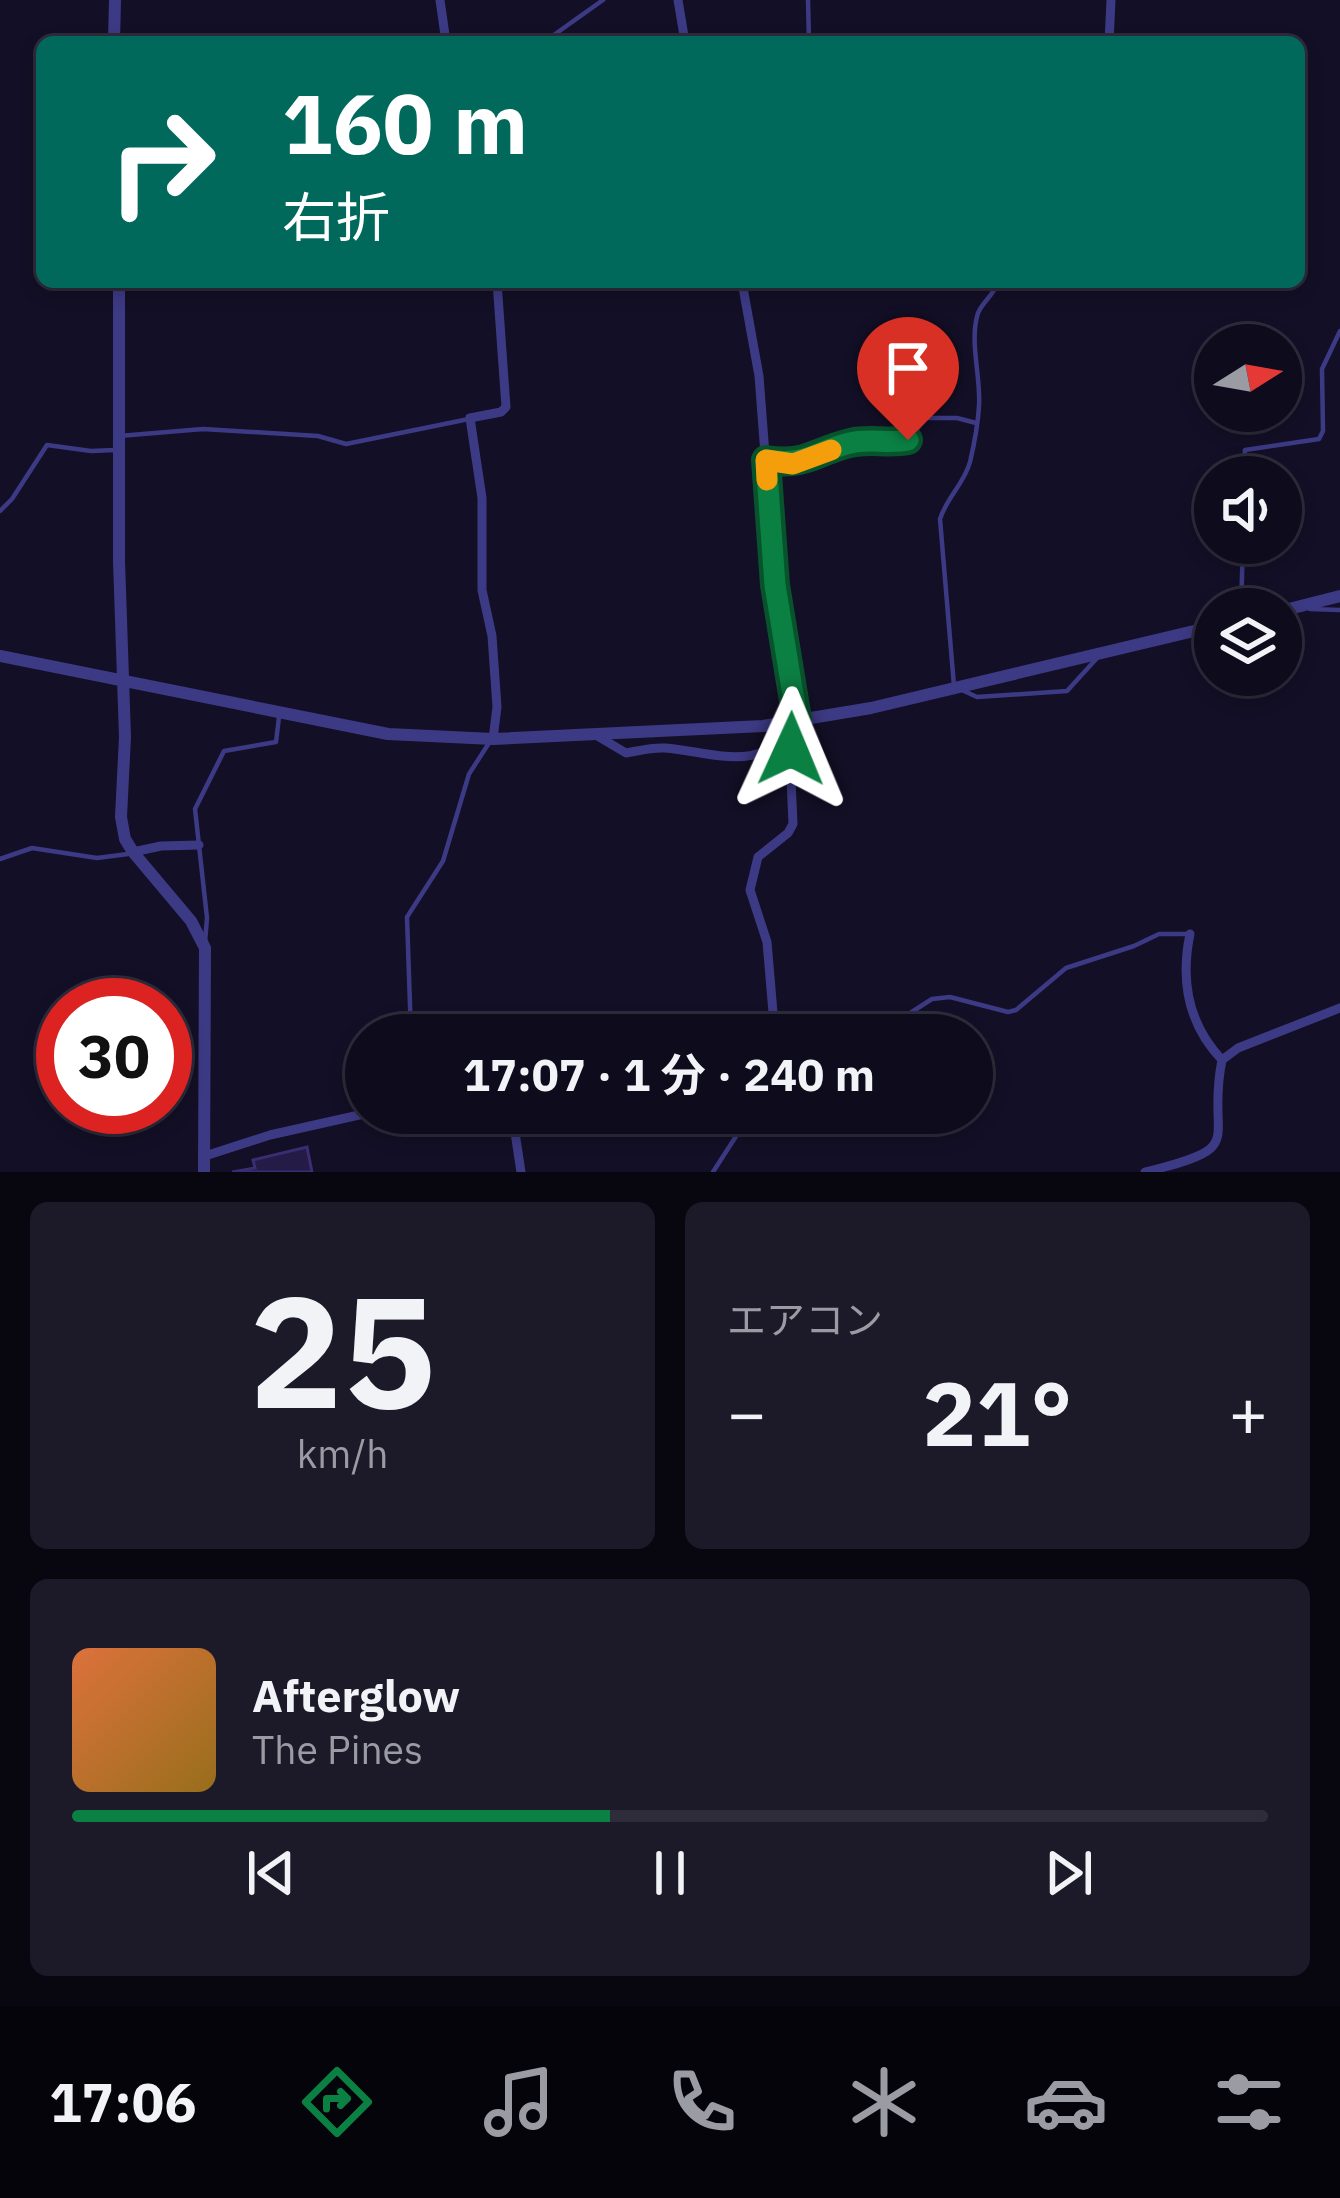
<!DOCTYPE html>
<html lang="ja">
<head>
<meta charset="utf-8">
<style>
	body { margin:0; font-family:"IBM Plex Sans","Noto Sans JP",sans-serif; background:#1c1929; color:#f1f3f6; height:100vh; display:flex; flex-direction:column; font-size:45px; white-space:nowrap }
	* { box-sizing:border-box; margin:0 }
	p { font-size:39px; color:#9b9ba3 }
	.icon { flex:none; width:66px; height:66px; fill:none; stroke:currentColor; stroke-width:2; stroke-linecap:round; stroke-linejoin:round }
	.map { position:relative; height:1172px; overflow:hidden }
	.drawer { display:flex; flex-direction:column; gap:30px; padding:30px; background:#08060f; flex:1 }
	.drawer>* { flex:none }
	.guide { position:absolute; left:36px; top:36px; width:1269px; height:252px; border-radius:18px; box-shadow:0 6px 18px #0003,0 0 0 3px #2e2b3b; background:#00695c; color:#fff; overflow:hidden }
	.needle { width:78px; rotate:79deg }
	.controls { position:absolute; left:1194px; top:324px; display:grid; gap:24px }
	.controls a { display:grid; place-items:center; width:108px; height:108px; border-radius:50%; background:#0e0b1c; box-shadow:0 6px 18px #0003,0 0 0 3px #2e2b3b; font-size:60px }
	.speed { position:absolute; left:36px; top:978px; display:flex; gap:24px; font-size:60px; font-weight:700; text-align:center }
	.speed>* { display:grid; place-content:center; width:156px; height:156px; border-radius:50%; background:#0e0b1c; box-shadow:0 6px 18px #0003,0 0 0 3px #2e2b3b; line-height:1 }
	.speed .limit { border:18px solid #d22; background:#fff; color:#111 }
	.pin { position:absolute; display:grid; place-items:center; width:102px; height:102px; color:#fff; margin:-123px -51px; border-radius:50% 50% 50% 0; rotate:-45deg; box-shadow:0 0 12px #0007 }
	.pin .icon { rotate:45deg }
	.me { position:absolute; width:132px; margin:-66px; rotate:1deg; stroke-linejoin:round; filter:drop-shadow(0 0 9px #0008) }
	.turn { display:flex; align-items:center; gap:42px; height:252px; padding:0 48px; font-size:54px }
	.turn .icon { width:156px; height:156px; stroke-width:2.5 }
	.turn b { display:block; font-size:84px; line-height:102px }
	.big { font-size:90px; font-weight:700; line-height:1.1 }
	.drawer .tile { flex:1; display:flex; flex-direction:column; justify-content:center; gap:18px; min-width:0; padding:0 42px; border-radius:18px; background:#1c1929 }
	.drawer .dial { align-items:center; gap:0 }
	.dial b { font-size:156px; line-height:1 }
	.song { display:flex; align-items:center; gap:36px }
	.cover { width:144px; height:144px; border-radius:18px; background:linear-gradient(135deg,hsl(20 70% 55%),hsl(40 70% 35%)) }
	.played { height:12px; border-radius:6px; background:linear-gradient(90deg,#0b8043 45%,#2e2b3b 45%) }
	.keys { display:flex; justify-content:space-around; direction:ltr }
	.heat { display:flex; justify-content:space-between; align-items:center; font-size:66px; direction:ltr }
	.drawer .tiles { flex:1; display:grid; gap:30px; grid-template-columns:1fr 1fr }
	.tile:last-child { grid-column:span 2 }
	.trip { position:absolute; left:345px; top:1014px; width:648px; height:120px; border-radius:60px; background:#0e0b1c; box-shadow:0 6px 18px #0003,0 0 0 3px #2e2b3b; font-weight:700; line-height:120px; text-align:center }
	.tab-bar { display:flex; height:192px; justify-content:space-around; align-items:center; background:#06040b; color:#9b9ba3 }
	.tab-bar .icon { width:84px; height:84px }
	.tab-bar .current { color:#0b8043 }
	.tab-bar b { font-size:54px; color:#f1f3f6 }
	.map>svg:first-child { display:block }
	.building { fill:#241b47; stroke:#3b2d73; stroke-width:3 }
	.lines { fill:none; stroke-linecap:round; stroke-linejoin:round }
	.service { stroke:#3d3a85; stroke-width:4.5 }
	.minor { stroke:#3d3a85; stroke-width:9 }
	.tertiary { stroke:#3d3a85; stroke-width:12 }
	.route-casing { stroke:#07532c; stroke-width:30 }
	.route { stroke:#0b8043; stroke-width:21 }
	.slow { stroke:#f59e0b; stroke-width:21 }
</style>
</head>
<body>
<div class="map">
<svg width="1340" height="1172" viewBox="0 0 1340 1172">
	<rect width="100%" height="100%" fill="#130f26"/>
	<path class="building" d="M307 1147 312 1172H232L255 1168 253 1160Z"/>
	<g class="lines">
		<path class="service" d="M808 0 809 42
			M544 42 603 0
			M119 436 203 429 318 436 346 444 469 419
			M765 460 793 464 852 442 885 445 908 440 926 418H957L976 423
			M1243 477 1245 450 1319 439 1323 431 1322 369 1340 331
			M0 511 12 499 47 445 91 451 115 450
			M1241 609 1243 543
			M1310 609 1340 610
			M954 686 940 519C947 497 964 484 970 462 974 445 978 423 979 406 981 377 969 341 978 313 983 301 994 295 998 282
			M964 691 977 697 1067 691 1098 657
			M0 859 32 848 97 858 128 854
			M205 942 207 918 195 809 224 751 276 742 279 717
			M776 1033 904 1017 932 999 950 997 1008 1012 1016 1010 1066 968 1134 946 1159 934H1189
			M411 1035 407 917 443 861 469 774 489 743
			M620 1035 682 1027 770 1024
			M713 1172 751 1113"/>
		<path class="minor" d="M440 0 446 42
			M678 0 685 42
			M1109 42 1111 0
			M594 734 626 753C638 751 652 747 665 748 715 752 765 777 797 719L775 585 759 376 742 282
			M493 739 497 707 492 636 482 590V498L470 418 501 412 506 407 497 282
			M133 852 161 846 199 845
			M1190 934C1180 982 1188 1024 1222 1060
			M774 1024 767 942 750 890 758 857 788 833 793 824 789 733
			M512 1113 521 1172
			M205 1156 270 1135 368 1113
			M1145 1172C1252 1146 1205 1143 1222 1060L1238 1048 1340 1008"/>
		<path class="tertiary" d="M114 42 115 0
			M119 282V561L125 737 121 817 125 839 133 852 191 921 205 948 204 1172
			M1281 611 1340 596
			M0 656 388 734 493 739 763 726 871 708 1215 626"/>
	</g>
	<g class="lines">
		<defs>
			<path id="route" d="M791 749 789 733 797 719 775 585 766 460C808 466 813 452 850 443 869 438 888 444 908 440"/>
		</defs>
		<use href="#route" class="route-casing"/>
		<use href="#route" class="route"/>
		<path class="slow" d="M767 480 766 460 793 464 831 450"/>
	</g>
</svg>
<div class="controls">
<a><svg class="needle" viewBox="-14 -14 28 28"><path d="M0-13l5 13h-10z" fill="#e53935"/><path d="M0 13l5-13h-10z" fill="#9b9ba3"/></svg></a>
<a><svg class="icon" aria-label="sound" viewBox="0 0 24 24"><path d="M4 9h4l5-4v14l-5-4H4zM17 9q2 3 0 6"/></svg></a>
<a><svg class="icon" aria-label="layers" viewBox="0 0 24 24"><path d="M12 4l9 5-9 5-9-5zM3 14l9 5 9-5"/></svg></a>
</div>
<div class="speed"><div class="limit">30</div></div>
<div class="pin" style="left:908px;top:440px;background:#d93025"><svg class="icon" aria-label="arrive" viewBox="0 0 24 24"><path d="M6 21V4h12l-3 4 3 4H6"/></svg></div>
<svg class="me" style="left:791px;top:749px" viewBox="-20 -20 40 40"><path d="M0-17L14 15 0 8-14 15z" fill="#0b8043" stroke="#fff" stroke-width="4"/></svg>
<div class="trip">17:07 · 1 分 · 240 m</div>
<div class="guide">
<div class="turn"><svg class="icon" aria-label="right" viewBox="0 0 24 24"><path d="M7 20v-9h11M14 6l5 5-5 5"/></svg><div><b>160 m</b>右折</div></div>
</div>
</div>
<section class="drawer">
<div class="tiles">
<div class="tile dial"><b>25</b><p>km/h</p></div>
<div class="tile"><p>エアコン</p>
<div class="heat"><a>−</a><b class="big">21°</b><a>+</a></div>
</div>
<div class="tile">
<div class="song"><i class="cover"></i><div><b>Afterglow</b><p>The Pines</p></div></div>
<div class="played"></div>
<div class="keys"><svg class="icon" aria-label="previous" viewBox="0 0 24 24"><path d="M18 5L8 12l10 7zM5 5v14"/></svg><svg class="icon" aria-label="pause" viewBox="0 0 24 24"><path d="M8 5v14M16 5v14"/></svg><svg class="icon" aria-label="next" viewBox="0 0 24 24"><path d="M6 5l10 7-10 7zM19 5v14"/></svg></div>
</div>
</div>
</section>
<nav class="tab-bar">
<b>17:06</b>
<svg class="icon current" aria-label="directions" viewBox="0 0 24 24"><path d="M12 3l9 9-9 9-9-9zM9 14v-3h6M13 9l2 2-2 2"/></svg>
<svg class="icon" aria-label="music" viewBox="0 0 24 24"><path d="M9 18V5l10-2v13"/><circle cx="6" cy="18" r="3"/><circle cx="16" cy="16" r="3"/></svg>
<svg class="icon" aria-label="phone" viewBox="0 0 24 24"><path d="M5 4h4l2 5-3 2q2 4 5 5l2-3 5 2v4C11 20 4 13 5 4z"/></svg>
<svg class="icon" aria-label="climate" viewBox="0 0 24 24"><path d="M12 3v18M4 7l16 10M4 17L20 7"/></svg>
<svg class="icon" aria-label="car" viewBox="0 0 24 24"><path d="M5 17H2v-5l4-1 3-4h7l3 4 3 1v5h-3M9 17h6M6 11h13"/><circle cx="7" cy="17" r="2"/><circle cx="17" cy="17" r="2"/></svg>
<svg class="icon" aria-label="filters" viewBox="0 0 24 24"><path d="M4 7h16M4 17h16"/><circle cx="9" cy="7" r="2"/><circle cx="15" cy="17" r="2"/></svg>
</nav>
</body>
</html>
